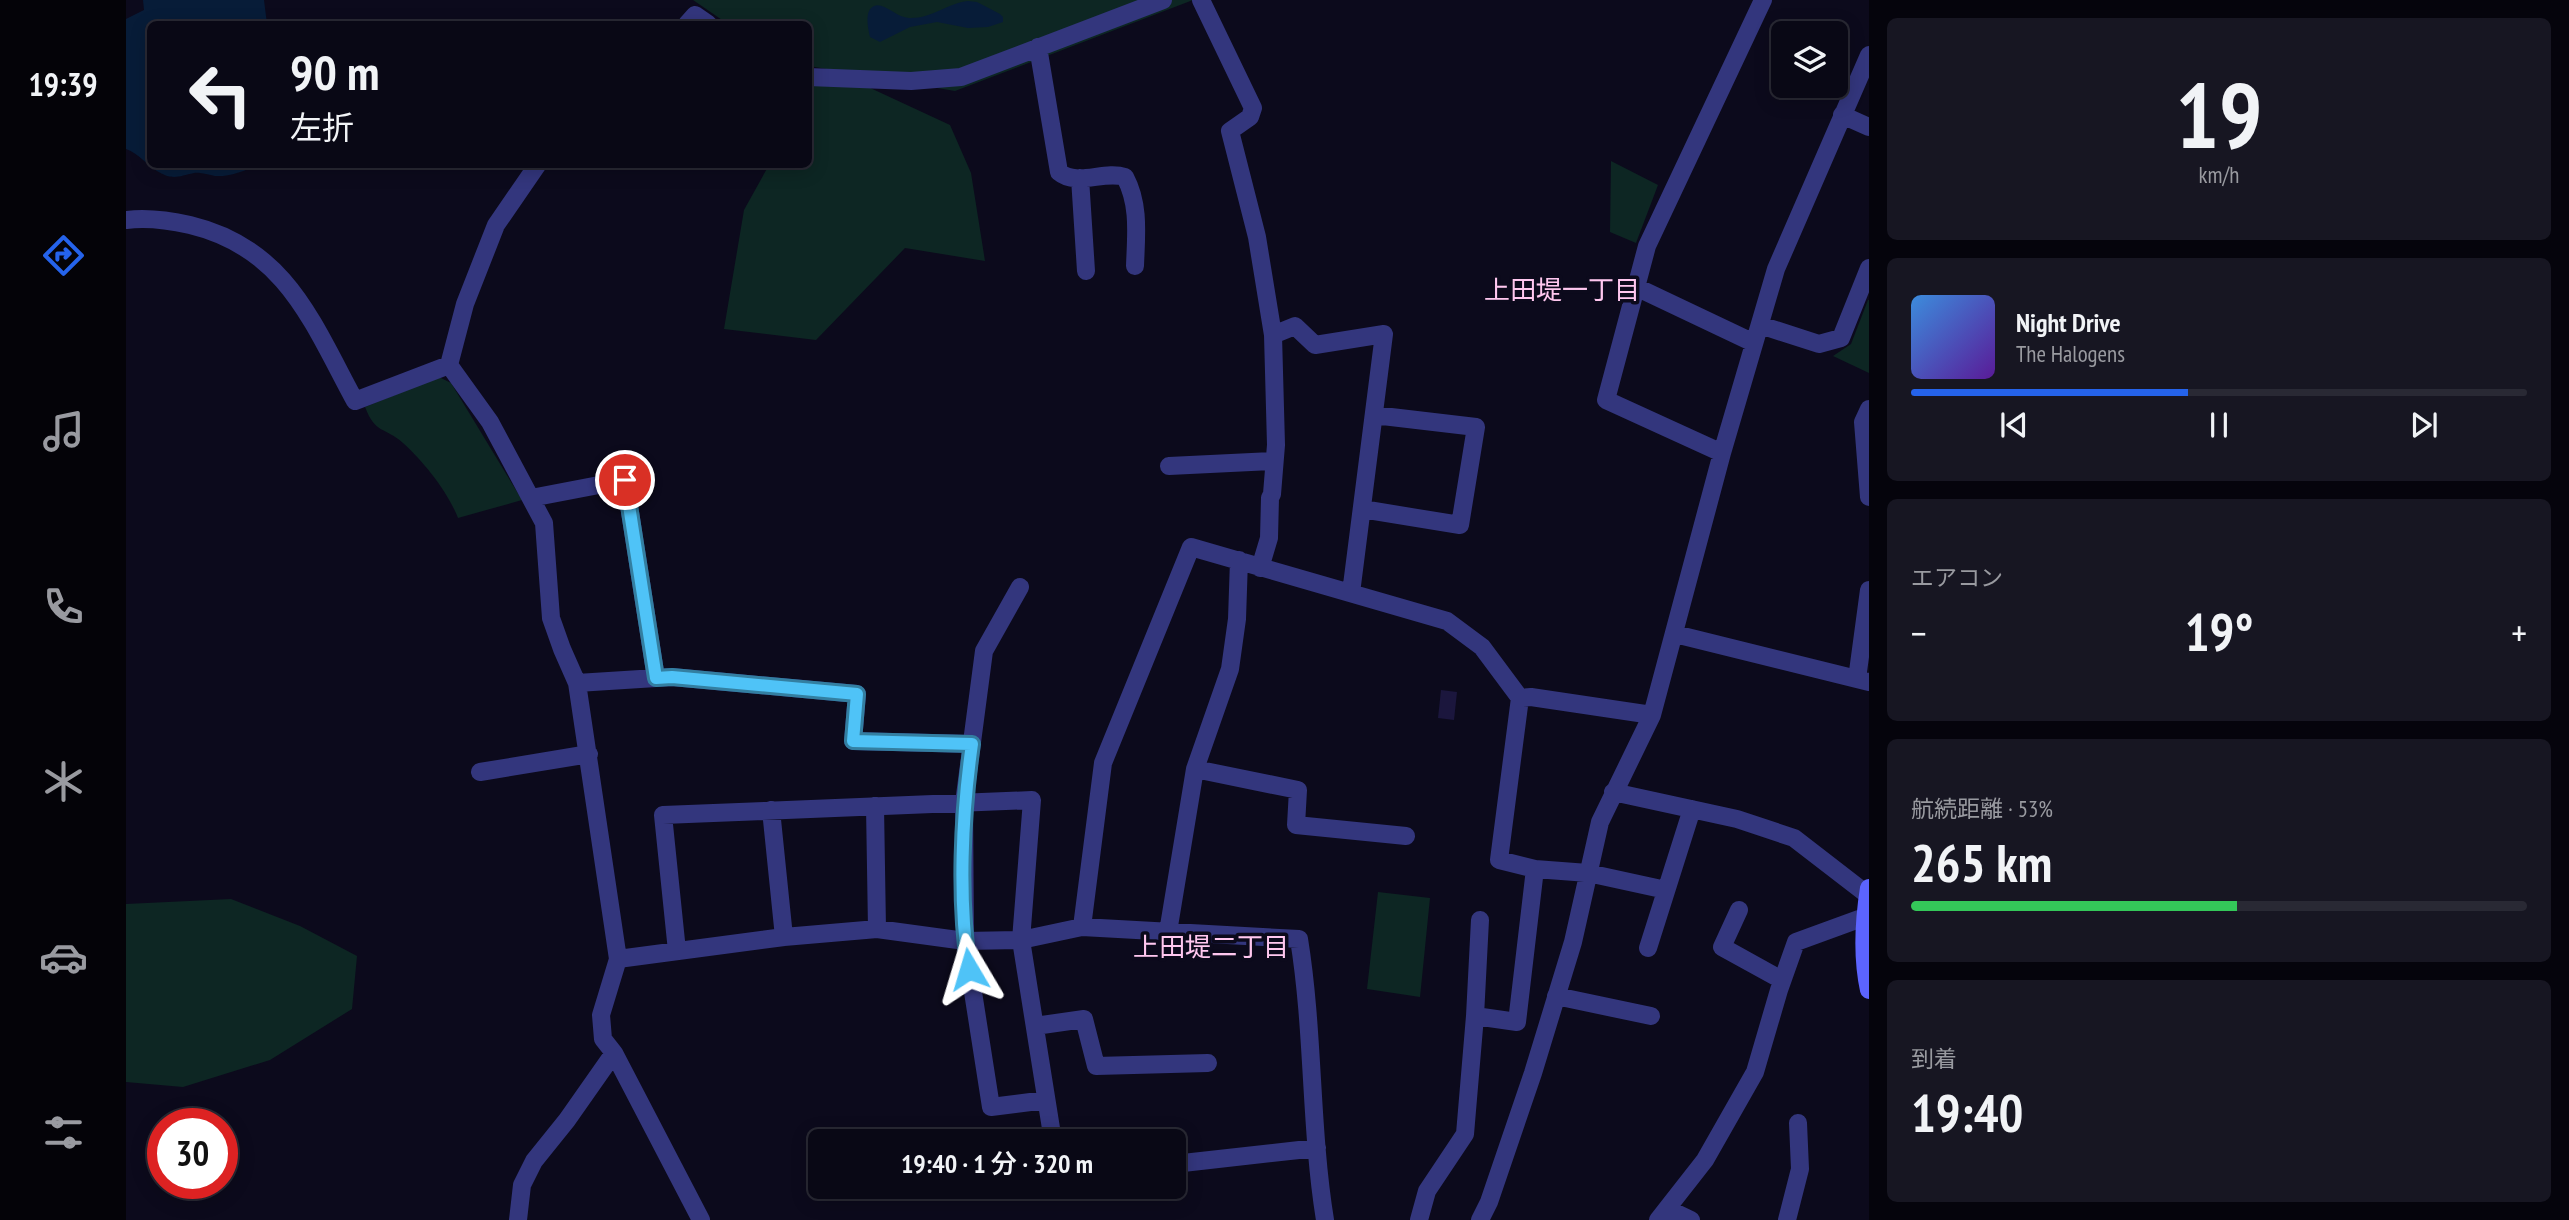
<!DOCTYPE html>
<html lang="ja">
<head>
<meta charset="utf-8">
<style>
	body { margin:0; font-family:"PT Sans Narrow","Noto Sans JP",sans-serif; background:#171622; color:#f1f3f6; height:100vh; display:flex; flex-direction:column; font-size:26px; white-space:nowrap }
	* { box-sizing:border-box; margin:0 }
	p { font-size:23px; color:#999aa0 }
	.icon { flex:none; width:38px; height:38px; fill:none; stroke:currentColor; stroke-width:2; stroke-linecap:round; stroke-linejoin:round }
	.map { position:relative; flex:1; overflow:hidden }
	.panel { display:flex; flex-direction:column; gap:18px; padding:18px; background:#05040c; width:700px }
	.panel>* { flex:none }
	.top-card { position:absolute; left:21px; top:21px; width:665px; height:147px; border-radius:10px; box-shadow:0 4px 18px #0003,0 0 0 2px #292934; background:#090815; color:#f1f3f6; overflow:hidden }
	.fabs { position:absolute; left:1645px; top:21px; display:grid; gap:14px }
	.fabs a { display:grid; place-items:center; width:77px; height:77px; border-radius:10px; background:#090815; box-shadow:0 4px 18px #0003,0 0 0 2px #292934; font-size:35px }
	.speed { position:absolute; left:21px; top:1108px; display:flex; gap:14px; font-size:35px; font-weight:700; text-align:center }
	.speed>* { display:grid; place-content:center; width:91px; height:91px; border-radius:50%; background:#090815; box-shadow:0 4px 18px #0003,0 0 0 2px #292934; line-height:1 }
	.speed .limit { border:10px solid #d22; background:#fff; color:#111 }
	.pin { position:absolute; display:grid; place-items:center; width:60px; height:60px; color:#fff; margin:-30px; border:4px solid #fff; border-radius:50%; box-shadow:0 2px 7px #0007 }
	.me { position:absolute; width:77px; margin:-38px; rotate:353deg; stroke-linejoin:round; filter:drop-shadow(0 0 5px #0008) }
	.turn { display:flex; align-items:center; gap:24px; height:147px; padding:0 28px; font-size:32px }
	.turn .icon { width:91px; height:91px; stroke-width:2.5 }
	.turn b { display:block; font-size:49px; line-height:60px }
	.big { font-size:52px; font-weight:600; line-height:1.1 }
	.panel .widget { flex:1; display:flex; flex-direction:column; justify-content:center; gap:10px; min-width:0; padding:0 24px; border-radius:10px; background:#171622 }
	.panel .dial { align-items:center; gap:0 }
	.dial b { font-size:91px; line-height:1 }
	.song { display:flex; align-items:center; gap:21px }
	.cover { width:84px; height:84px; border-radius:10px; background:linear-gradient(135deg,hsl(210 70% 55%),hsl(270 70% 35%)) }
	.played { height:7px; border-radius:4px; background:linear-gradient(90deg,#2563eb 45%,#292934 45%) }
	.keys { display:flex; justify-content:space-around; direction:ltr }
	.heat { display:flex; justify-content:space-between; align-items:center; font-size:38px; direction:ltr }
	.charge { height:10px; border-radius:5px; background:linear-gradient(90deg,#34c759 53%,#292934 0) }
	.trip { position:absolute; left:682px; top:1129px; width:378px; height:70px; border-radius:10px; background:#090815; box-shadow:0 4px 18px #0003,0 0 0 2px #292934; font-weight:600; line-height:70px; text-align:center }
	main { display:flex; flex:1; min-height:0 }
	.tab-bar { display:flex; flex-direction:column; width:126px; justify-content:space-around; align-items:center; background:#040308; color:#999aa0 }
	.tab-bar .icon { width:49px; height:49px }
	.tab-bar .current { color:#2563eb }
	.tab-bar b { font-size:32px; color:#f1f3f6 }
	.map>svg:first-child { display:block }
	.green { fill:#0d2623 }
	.water { fill:#071c38 }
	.building { fill:#1b163d }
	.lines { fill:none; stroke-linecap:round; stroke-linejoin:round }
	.street { stroke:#33367d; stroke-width:18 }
	.secondary { stroke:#5c64ff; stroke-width:18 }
	.route-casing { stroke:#337fa1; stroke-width:18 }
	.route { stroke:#4fc3f7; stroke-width:12 }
	.labels { text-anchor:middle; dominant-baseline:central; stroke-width:7; stroke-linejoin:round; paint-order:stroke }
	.neighbourhood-label { font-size:26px; fill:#ffc7ef; stroke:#0c0a1c }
</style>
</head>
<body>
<main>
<nav class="tab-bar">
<b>19:39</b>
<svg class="icon current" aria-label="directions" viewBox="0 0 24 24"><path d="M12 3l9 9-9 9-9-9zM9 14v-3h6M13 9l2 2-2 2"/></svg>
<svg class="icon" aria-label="music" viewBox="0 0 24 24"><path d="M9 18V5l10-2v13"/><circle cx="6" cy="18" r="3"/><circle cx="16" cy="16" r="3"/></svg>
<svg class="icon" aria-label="phone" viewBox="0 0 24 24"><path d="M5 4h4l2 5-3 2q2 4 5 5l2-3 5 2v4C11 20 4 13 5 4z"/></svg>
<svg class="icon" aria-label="climate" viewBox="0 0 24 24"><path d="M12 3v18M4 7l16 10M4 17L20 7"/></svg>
<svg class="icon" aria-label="car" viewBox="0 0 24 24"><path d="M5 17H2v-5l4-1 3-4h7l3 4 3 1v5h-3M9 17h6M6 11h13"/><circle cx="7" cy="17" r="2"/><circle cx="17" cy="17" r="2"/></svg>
<svg class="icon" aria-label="filters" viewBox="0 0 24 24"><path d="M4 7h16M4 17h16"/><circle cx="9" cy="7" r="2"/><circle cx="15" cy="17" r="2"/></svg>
</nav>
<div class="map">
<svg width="1743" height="1220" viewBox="0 0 1743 1220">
	<rect width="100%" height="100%" fill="#0c0a1c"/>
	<path class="green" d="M567 0H1067L829 91 683 66 682 24H602Z
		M683 73 740 86 824 125 845 173 859 261 779 248 690 340 598 329 618 210 643 165 682 164Z
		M1485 161 1532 185 1510 243 1484 232Z
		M1742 300H1743V373L1707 356 1725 344Z
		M313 377 325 383 396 500 332 518C322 492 298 462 277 443 258 426 250 435 239 407Z
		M1252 892 1304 898 1294 997 1241 989Z
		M105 899 174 926 231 956 226 1009 144 1060 57 1087 0 1082V904Z"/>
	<path class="water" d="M17 0H138L141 24H24V164L131 165C119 171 103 177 89 176 83 175 74 172 68 173 53 176 47 181 31 171 20 164 13 154 0 149V19L18 10Z
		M842 1 851 2 874 14 877 17V22L862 27 842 28 811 22 784 27 754 42 744 37C742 29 738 10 748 6 758 2 771 18 783 18 805 19 822 3 842 1Z"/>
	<path class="building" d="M1315 690 1331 692 1328 720 1312 718Z"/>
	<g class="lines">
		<path class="street" d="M1075 0 1127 108 1124 117 1104 131 1131 237 1147 335 1150 445 1146 494 1144 498 1143 538 1134 568
			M1637 0 1521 246 1480 400 1596 453 1650 269 1743 55
			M561 24 569 15 582 24
			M912 47 933 172C951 187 978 170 999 177 1014 205 1010 236 1009 266
			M682 77 785 81 835 77 1037 0
			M1716 115 1743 127
			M954 178 960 271
			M0 220C22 217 42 220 64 225 160 248 186 322 229 401L323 365
			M1510 287 1628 343
			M1634 325 1693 344 1715 338 1743 268
			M1147 335 1169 326 1189 345 1258 334 1225 593
			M323 365 364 422 418 523 425 618 436 649 451 683 492 959 475 1015 477 1039 488 1053 575 1220
			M323 365 339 304 370 225 412 164
			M1743 409 1737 422 1743 497
			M1043 466 1148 461
			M405 498 499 480 530 678
			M1236 509 1334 525 1350 427 1248 415
			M894 587 858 651 838 803 839 941 865 1107 920 1100
			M1549 634 1743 682
			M1731 679 1743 590
			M451 683 546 677 731 694 727 741 846 744
			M1394 698 1373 860 1409 869 1462 873 1540 890
			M1069 769 1172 790 1170 825 1280 836
			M354 772 463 754
			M1487 792 1611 819 1668 838 1742 895
			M749 806 751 929
			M645 810 658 937
			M1613 910 1596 947 1656 980
			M956 927 977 763 1065 547 1321 621 1356 647 1394 698 1405 697 1526 715
			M1042 932 1069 769 1104 669 1111 619 1113 560
			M1522 948 1566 809
			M551 951 537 815 906 800 895 940 927 1141
			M492 959 658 937 751 929 839 941 895 940 956 927 1173 939C1188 1032 1184 1127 1199 1220
			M1430 996 1525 1016
			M1349 1016 1391 1022 1409 869
			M909 1026 958 1019 970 1066 1082 1063
			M1048 1164 1191 1148
			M1542 1209 1565 1220
			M392 1220 396 1185 408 1161 441 1120 488 1053
			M1293 1220 1301 1191 1339 1134 1349 1016 1354 920
			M1354 1220 1363 1202 1407 1073 1447 942 1474 822 1526 715 1596 453
			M1532 1220 1579 1160 1629 1072 1653 990 1670 942 1733 919
			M1661 1220 1674 1169 1672 1123"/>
		<path class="secondary" d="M1743 888C1738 920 1736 958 1743 990"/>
	</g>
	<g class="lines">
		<defs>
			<path id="route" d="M499 480 530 678 546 677 731 694 727 741 846 744C836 814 832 899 843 969"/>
		</defs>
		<use href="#route" class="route-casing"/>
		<use href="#route" class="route"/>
	</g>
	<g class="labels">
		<g class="neighbourhood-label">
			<text x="1436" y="289">上田堤一丁目</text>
			<text x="1085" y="946">上田堤二丁目</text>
		</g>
	</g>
</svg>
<div class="fabs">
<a><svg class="icon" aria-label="layers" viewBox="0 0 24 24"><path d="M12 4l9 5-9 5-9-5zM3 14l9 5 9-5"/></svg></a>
</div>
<div class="speed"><div class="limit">30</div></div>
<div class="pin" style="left:499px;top:480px;background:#d93025"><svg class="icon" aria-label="arrive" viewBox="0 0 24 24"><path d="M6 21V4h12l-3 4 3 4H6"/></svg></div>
<svg class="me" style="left:843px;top:969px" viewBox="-20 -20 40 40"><path d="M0-17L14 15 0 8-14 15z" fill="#4fc3f7" stroke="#fff" stroke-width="4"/></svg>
<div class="trip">19:40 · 1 分 · 320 m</div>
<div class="top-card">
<div class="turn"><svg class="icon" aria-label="left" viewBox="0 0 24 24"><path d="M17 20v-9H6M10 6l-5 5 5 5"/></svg><div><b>90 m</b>左折</div></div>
</div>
</div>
<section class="panel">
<div class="widget dial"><b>19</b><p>km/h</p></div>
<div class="widget">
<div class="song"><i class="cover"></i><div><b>Night Drive</b><p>The Halogens</p></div></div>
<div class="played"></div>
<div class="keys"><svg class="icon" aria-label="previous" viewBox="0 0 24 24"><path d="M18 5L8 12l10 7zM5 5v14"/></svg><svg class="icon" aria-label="pause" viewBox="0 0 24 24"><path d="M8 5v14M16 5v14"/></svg><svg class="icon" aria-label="next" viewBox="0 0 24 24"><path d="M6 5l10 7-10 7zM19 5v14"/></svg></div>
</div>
<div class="widget"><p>エアコン</p>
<div class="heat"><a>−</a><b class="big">19°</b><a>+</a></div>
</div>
<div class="widget"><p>航続距離 · 53%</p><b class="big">265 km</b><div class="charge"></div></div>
<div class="widget"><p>到着</p><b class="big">19:40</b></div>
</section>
</main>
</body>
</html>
